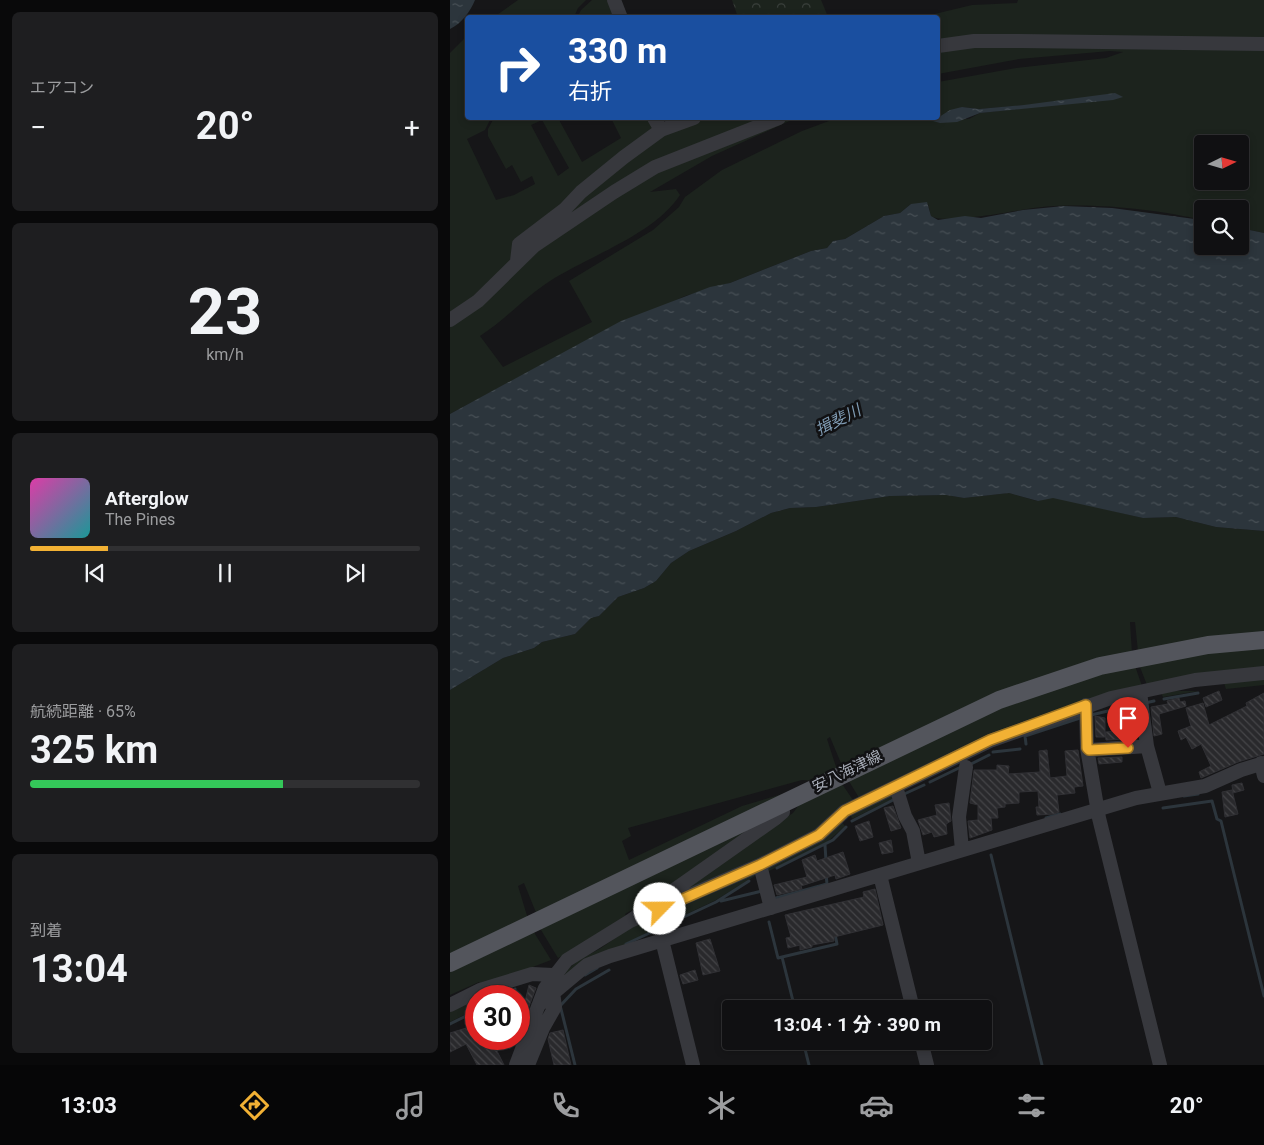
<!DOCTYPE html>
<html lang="ja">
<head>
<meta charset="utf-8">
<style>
	body { margin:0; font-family:Roboto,"Noto Sans JP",sans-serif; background:#1e1e20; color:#f1f3f6; height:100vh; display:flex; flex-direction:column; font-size:19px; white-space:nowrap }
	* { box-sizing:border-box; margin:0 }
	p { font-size:16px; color:#9c9d9f }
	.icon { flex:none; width:28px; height:28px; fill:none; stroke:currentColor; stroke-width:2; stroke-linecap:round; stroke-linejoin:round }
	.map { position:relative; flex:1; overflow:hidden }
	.details { display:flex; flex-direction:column; gap:12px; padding:12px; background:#09090a; width:450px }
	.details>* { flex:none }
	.guide { position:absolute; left:15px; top:15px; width:475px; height:105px; border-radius:5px; box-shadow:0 2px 8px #0003,0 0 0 1px #303032; background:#1a4fa0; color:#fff; overflow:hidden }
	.needle { width:32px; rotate:85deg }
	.controls { position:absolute; left:744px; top:135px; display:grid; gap:10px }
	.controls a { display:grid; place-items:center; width:55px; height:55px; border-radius:5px; background:#101012; box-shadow:0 2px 8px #0003,0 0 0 1px #303032; font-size:25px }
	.speed { position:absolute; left:15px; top:985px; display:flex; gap:10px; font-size:25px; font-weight:700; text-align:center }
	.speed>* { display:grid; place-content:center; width:65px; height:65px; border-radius:50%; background:#101012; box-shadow:0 2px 8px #0003,0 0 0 1px #303032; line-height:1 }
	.speed .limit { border:8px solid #d22; background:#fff; color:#111 }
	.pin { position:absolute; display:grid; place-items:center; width:42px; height:42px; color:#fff; margin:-51px -21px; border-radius:50% 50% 50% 0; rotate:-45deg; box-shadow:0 0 5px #0007 }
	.pin .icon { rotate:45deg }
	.me { position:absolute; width:55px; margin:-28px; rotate:67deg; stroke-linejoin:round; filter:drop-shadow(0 0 4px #0008) }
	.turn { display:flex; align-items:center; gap:18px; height:105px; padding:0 20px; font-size:22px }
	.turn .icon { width:65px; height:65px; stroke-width:2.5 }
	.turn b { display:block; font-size:35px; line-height:42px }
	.big { font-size:38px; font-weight:700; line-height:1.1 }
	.details .card { flex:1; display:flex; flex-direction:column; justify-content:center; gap:8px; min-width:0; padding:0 18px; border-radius:8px; background:#1e1e20 }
	.details .dial { align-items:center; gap:0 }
	.dial b { font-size:65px; line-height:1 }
	.song { display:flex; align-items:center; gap:15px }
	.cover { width:60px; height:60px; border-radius:8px; background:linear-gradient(135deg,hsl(320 70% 55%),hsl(180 70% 35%)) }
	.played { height:5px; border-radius:2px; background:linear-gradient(90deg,#f2b134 20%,#303032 20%) }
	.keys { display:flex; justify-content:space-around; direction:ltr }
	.heat { display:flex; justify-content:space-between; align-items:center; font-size:28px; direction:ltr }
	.charge { height:8px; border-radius:4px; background:linear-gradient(90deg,#34c759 65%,#303032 0) }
	.trip { position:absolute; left:272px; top:1000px; width:270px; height:50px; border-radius:5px; background:#101012; box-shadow:0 2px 8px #0003,0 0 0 1px #303032; font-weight:700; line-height:50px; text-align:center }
	.tabs { display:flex; height:80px; justify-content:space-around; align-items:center; background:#060607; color:#9c9d9f }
	.tabs .icon { width:35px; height:35px }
	.tabs .active { color:#f2b134 }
	.tabs b { font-size:22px; color:#f1f3f6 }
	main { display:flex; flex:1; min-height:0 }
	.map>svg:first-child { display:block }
	.green { fill:#1c231d; fill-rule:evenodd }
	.forest { fill:url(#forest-crowns) }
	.water { fill:url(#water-ripples) }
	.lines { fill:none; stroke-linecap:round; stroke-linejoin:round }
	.stream { stroke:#2c353c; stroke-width:3 }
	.building { fill:url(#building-back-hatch); stroke:#303034 }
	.minor { stroke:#37383d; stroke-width:14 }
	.major { stroke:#53555c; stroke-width:18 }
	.route-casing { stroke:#9d7322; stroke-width:12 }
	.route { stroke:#f2b134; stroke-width:9 }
	.labels { text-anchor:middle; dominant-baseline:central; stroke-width:5; stroke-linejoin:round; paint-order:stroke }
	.street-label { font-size:15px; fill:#a8adb8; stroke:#111113 }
	.water-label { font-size:16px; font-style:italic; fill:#7f9bb3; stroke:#111113 }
</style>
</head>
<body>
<main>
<section class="details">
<div class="card"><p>エアコン</p>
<div class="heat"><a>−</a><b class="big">20°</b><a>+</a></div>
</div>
<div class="card dial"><b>23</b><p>km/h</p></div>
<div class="card">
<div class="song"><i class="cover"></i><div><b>Afterglow</b><p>The Pines</p></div></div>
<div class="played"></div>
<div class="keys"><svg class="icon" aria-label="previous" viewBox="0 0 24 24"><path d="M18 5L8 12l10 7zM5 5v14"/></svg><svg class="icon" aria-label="pause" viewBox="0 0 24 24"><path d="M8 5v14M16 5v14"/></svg><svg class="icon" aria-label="next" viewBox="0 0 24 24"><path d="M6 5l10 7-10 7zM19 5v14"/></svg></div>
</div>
<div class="card"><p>航続距離 · 65%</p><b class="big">325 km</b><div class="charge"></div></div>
<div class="card"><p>到着</p><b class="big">13:04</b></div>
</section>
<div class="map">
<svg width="814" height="1065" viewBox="0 0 814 1065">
	<defs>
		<pattern id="forest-crowns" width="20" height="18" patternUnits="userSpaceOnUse" patternTransform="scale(1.25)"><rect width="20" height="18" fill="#1c231d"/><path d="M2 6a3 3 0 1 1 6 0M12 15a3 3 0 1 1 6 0" fill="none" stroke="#3a403c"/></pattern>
		<pattern id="water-ripples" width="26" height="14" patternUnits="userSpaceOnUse" patternTransform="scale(1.25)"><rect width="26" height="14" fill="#2c353c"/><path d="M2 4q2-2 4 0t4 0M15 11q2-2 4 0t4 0" fill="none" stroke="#485056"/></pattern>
		<pattern id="building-back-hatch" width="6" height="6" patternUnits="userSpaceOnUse" patternTransform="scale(1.25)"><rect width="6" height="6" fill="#29292c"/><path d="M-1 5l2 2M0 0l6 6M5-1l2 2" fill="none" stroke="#454548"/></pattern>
	</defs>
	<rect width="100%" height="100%" fill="#161618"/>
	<path class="green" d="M68 0H136L128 8 124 17H44Z
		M142 0H162L168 18H127L131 10Z
		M568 0H814V41L488 43V18H468L522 5 567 3Z
		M17 36 18 118H41L35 130 17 139 46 200 64 195 85 184 82 176 71 182 62 165 56 169 38 136V129L44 118H108L132 162 171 138 161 118H200L205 129 26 298 0 315V53ZM92 120 119 168 108 176 81 125Z
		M524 43 814 47V233L790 228V209H752V220C703 208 621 200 571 210 556 213 491 224 481 216L478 204H461L450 213 434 216 395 239 383 241 377 248 361 251 280 283 235 296 122 349 0 414V324L87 249 206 171 338 118H346L262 156 200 192 226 189 230 195C205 234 139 256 100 281 75 297 55 320 30 336L53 367 142 322 119 281 203 230 229 207 235 197 272 170 352 131 387 118H488V82L566 68 656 58 673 52 660 51 569 59 488 74V49ZM672 97 530 113 519 119 484 121 512 107 529 109ZM752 144H790V181H752Z
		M255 118H317L203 164 73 243 213 133Z
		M559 493 587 501 603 497 693 518 726 517 766 527 814 531V635L688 652 685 622H680L682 653 393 768 380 737 377 739 387 770 367 781 352 780 178 828 181 836 172 841 179 860 292 806 349 789 87 915 74 883 68 886 78 919 0 955V690L53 658 84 648 92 642 125 634 141 618 149 616 168 597 194 588 206 581 221 563 239 551 286 531 321 513 340 508 366 507 440 496 496 495 514 498Z
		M814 646V669L697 685 688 662Z
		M684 663 692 686 411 801 397 778 550 705Z
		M814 675V685L776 689 774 683Z
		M726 691H748L713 697 711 693Z
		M390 781 405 803 368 831 211 904 343 813 354 798Z
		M445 791 447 797 402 819 400 813Z
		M328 811 198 901 175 914 177 918 147 938 108 958 88 925Z
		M391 821 395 826 375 844 317 872 315 866Z
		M303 872 305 876 266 900 176 943 173 947 114 977 112 975 127 961 151 948 184 925Z
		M82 929 101 960 33 986 29 982 0 995V968Z
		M26 997V1009L0 1022V1009Z"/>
	<path class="forest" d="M282 0H371L378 17H288Z"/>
	<path class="water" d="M0 0H25C20 12 12 23 0 29Z
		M665 93 673 97 663 100 530 113 507 122 490 123 483 121 500 110 512 107 529 109 574 105Z
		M477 202 481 216 488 220 515 216 531 218 573 210 614 206 662 208 752 220V246H790V228L814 233V531L766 527 726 517 693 518 603 498 588 501 559 493 514 498 496 495 440 496 366 507 340 508 321 513 286 531 239 551 221 563 206 581 194 588 168 597 149 616 141 618 125 634 92 642 84 648 53 658 0 690V414L171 321 260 287 280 283 361 251 377 248 383 241 395 239 434 216 450 213 461 204Z"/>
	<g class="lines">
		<path class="stream" d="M714 699 748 693
			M695 703 704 701
			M664 710 687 705
			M641 715 658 711
			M576 744 575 736 633 717
			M543 752 570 749
			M519 765 539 755
			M480 782 511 767
			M452 795 474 785
			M734 796 748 794
			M713 808 762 801 767 819 771 821 814 996
			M596 818 610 814
			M402 821 447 798
			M375 845 376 861
			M541 855 592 1065
			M327 868 383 840 396 827
			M326 898 377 884 376 874
			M271 901 312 891
			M319 922 328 958 332 957 345 1009
			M176 944 266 902 299 881
			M332 957 387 944 385 934
			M135 975 147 968
			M50 996 65 989
			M110 1005 125 1065
			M110 1006 126 989 159 970
			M0 1024 26 1011
			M353 1041 359 1065"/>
	</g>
	<path class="building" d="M769 691 772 700 756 707 753 698Z
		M814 693V754L788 762 751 778 749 772 761 766 751 744 742 749 736 737 731 740 728 731 741 726 736 708 753 703 759 725 797 706 796 703Z
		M729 698 730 702 735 701 736 706 709 714 712 734 704 736 701 707 718 704 717 701Z
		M645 716 655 718V737H646Z
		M684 717 687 735 677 736V739L656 740 655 732 670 731 669 718Z
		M597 750 600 778 617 776 615 751 628 750 633 786 624 787 625 793 607 795 609 812 604 814 587 815 586 807H589L588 791 569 792V803L555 804V807L547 808 548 818H541L542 830 520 838 518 821 528 820V805L520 803 524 770H547V765L559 766 558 774 590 772 589 751Z
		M672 757V762L649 764 648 758Z
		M792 783 794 790 783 793 782 785Z
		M782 790 788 814 775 817 772 792Z
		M499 803 501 821 496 824 497 834 484 837 482 832 473 835 468 820 487 815 485 805Z
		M443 806 451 828 441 831 434 808Z
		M419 821 423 837 410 841 405 826Z
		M441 840 443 852 432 854 429 843Z
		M393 852 400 874 386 879 385 875 351 886 352 889 327 895 324 885 357 877 352 860 365 855 367 861Z
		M425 889 433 925 384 937V941L362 945V947L350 950V945L338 948 336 938 341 937 335 915 414 897 413 892Z
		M260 939 270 971 253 975 246 943Z
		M245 970 248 980 233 984 230 975Z
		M79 985 86 988 78 1009 73 1010Z
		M26 1025V1037L21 1039H41L54 1065H27L16 1044 0 1052V1033Z
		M113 1030 121 1065H104L98 1039 100 1033Z"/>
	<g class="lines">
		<path class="minor" d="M164 0 171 18
			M488 46 524 41H570L814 44
			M204 118 211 130
			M67 261 69 244 115 209 131 192 174 157 211 130 244 118
			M0 320 28 301 84 246 164 192 205 167 329 118
			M690 692 697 746 710 793
			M636 705 637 748 649 818 710 1065
			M639 750 697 746
			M811 763 814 776
			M446 787 455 816 463 831 469 863
			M512 850 509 817 516 767
			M310 865 321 908
			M430 875 463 1009
			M180 921 310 865 369 835 395 811 540 741 661 698 745 680 814 673
			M212 940 243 1065
			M0 1005 30 990 82 974 103 975
			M88 1006 137 965 160 956 686 798 755 786 791 770 814 763
			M471 1041 477 1065
			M66 1065 95 988 117 960 180 921 326 818 333 812 331 804
			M78 1065 93 1028 105 1007 103 992"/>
		<path class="major" d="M0 963 549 700 650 666 758 645 814 640"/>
	</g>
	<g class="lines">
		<defs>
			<path id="route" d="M210 909 310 865 369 835 395 811 540 740 636 705 637 748 639 750 678 748"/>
		</defs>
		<use href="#route" class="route-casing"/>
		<use href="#route" class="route"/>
	</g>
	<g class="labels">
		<g class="street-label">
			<text transform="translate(397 771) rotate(-26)">安八海津線</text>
		</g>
		<g class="water-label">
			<text transform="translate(388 420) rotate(-27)">揖斐川</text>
		</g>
	</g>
</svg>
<div class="controls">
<a><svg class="needle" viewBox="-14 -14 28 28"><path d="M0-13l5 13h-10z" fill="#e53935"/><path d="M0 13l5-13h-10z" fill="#9c9d9f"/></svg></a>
<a><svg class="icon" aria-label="search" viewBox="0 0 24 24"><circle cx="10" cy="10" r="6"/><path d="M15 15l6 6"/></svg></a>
</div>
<div class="speed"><div class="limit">30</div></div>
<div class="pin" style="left:678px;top:748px;background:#d93025"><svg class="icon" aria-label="arrive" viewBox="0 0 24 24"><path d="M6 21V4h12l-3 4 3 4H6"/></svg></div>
<svg class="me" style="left:210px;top:909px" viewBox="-20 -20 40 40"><circle r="19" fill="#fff"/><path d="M0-13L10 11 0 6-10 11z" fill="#f2b134"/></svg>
<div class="trip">13:04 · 1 分 · 390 m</div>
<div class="guide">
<div class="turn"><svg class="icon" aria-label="right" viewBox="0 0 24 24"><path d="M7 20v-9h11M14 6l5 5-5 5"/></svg><div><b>330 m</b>右折</div></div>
</div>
</div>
</main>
<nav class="tabs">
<b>13:03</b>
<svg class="icon active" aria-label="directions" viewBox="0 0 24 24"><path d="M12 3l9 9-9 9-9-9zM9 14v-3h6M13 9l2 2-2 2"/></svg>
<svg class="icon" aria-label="music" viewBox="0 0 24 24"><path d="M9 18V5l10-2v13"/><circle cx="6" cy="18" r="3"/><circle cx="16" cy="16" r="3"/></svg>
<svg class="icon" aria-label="phone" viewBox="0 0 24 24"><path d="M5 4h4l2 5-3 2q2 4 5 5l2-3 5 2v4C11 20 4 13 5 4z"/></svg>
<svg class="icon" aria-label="climate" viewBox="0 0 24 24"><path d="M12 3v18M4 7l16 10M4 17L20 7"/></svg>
<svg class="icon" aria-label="car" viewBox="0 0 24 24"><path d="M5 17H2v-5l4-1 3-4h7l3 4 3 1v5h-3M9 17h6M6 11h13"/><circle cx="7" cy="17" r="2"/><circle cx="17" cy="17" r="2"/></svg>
<svg class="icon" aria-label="filters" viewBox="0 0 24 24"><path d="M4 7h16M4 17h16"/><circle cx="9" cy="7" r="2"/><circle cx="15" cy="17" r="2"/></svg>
<b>20°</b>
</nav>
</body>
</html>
